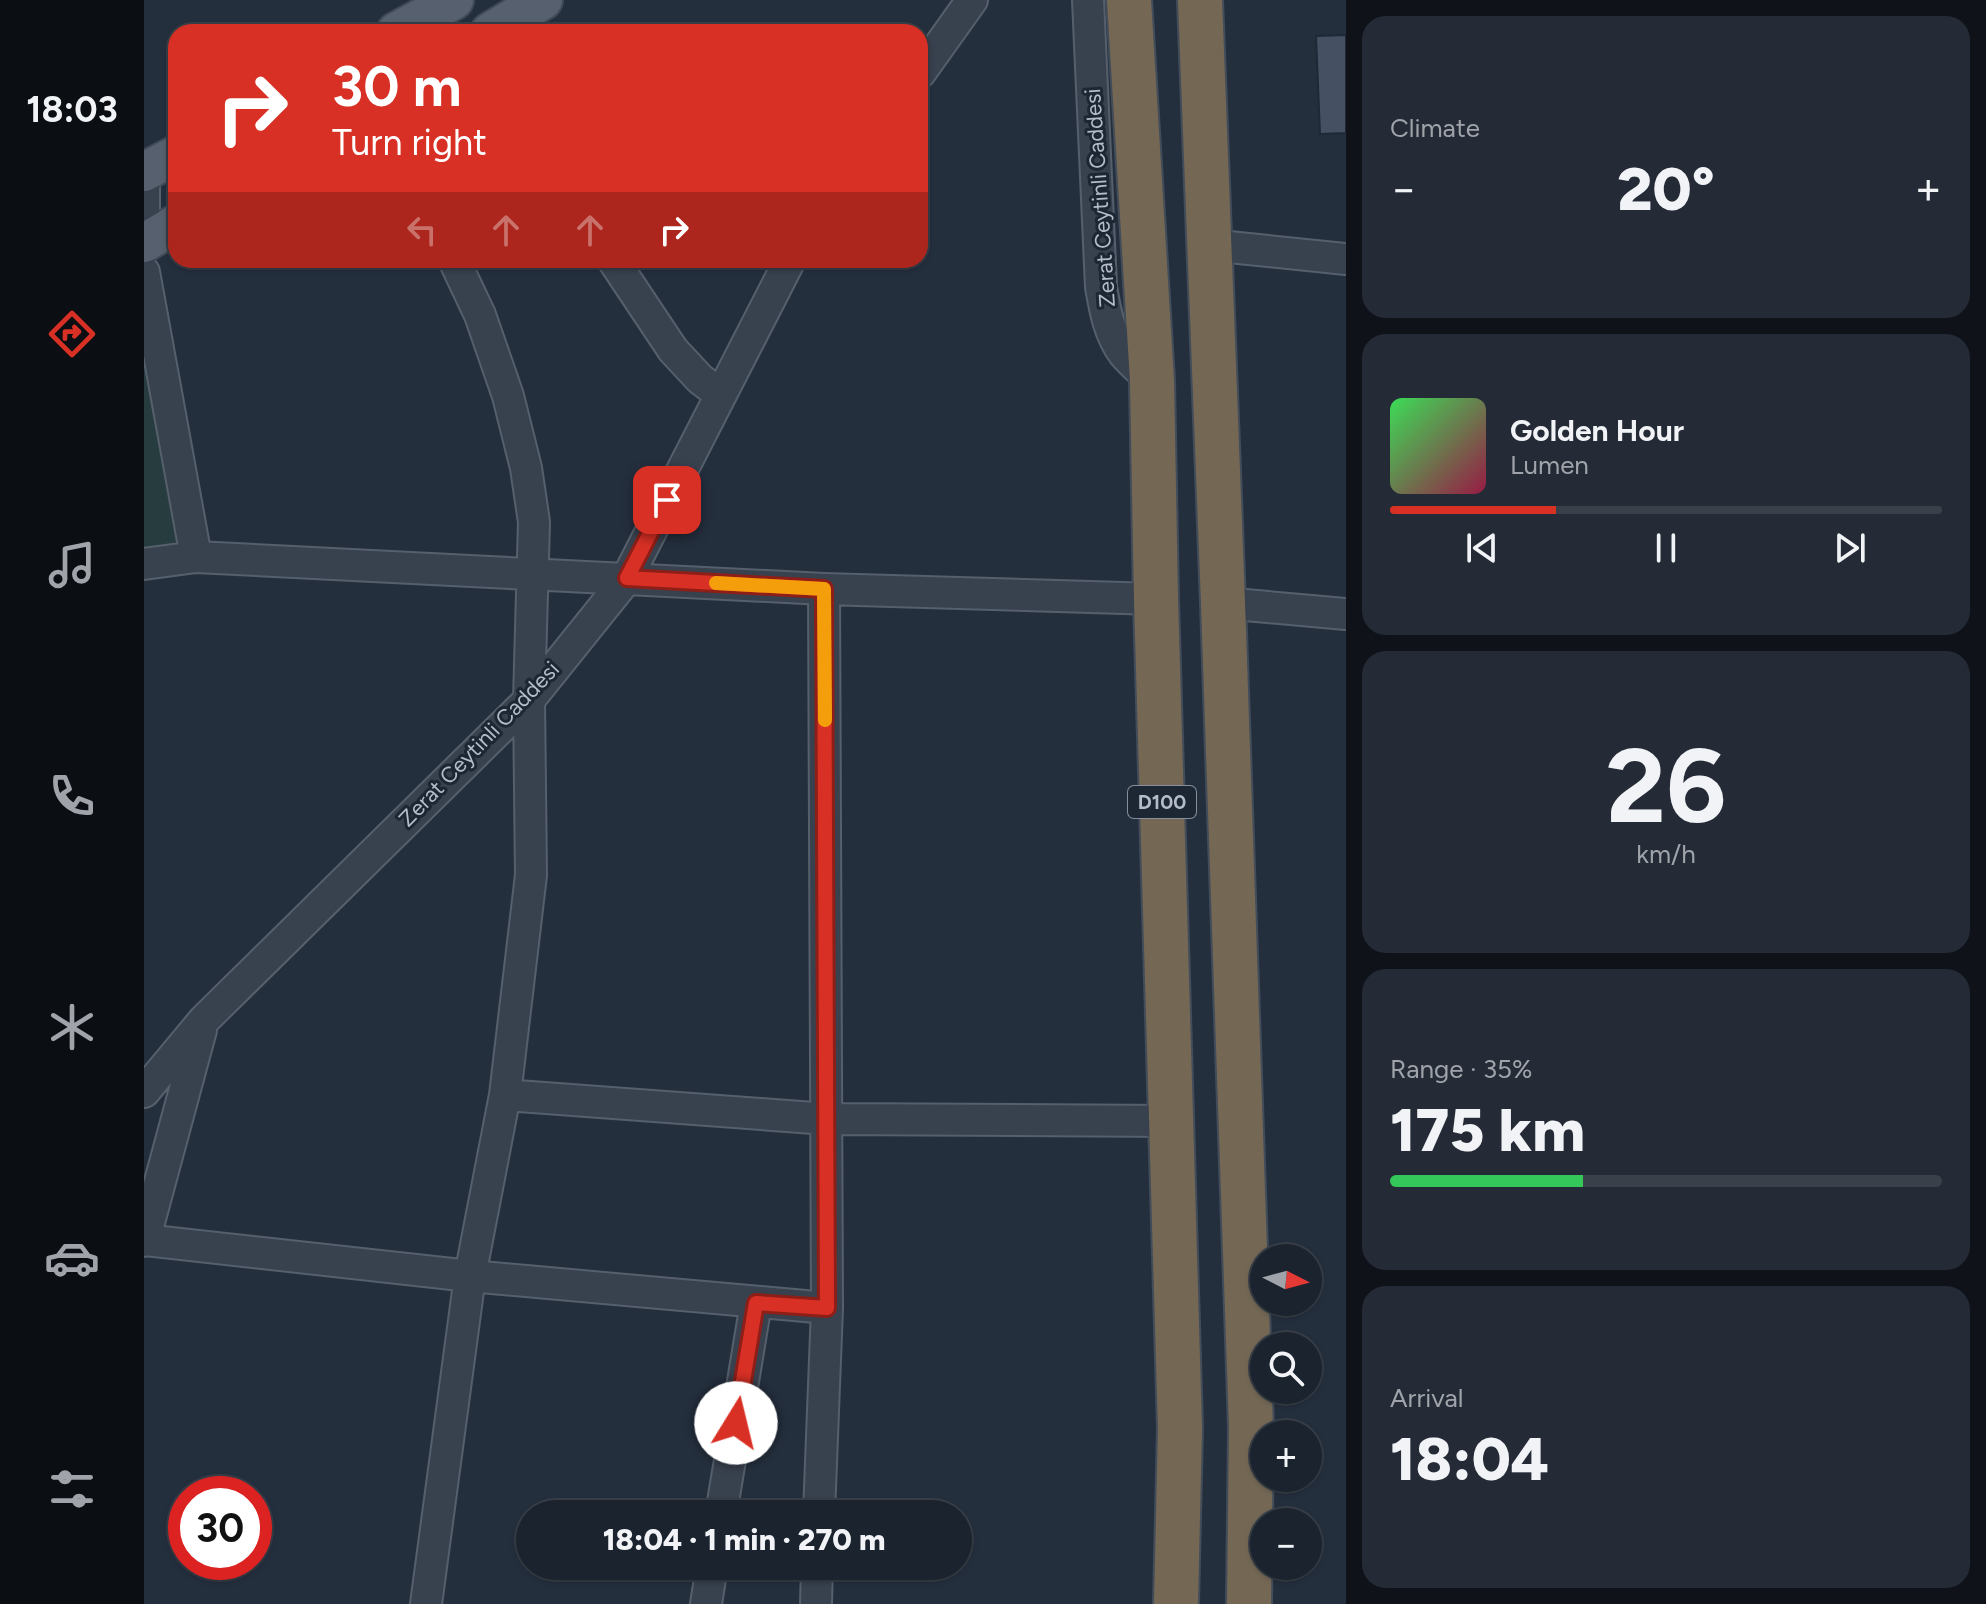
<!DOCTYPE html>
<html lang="en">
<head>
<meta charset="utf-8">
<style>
	body { margin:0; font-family:Figtree,sans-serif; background:#242b36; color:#f1f3f6; height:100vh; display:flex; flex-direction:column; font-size:30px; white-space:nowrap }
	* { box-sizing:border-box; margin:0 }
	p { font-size:26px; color:#a0a4aa }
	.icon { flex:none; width:44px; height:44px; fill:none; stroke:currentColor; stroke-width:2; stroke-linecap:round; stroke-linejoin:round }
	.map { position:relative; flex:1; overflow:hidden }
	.side { display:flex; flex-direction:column; gap:16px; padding:16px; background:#0f1319; width:640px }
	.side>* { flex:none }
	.banner { position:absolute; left:24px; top:24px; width:760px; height:244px; border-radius:24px; box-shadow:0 2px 6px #0004,0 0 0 2px #39404a; background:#d93025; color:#fff; overflow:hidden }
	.needle { width:52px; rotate:96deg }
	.tools { position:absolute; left:1106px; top:1244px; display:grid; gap:16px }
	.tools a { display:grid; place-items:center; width:72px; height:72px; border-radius:50%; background:#1b232e; box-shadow:0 2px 6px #0004,0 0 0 2px #39404a; font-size:40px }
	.speed { position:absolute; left:24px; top:1476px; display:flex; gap:16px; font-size:40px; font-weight:700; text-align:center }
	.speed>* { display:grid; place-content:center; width:104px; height:104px; border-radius:50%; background:#1b232e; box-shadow:0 2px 6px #0004,0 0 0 2px #39404a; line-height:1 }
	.speed .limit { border:12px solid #d22; background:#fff; color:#111 }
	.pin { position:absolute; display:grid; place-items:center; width:68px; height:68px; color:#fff; margin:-34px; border-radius:16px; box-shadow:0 4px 12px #0006 }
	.me { position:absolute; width:88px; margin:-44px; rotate:9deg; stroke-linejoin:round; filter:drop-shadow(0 0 6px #0008) }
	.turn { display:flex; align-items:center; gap:28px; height:168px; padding:0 32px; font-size:36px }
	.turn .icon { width:104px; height:104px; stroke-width:2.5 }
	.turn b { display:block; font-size:56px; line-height:68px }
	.lanes { display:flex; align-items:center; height:76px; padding:0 32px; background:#0003; justify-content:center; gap:40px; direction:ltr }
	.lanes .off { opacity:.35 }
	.big { font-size:60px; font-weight:800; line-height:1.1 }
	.side .tile { flex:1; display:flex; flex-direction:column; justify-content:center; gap:12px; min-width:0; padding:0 28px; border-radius:24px; background:#242b36 }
	.side .dial { align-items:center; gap:0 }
	.dial b { font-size:104px; line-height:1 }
	.song { display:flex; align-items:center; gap:24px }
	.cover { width:96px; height:96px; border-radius:12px; background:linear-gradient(135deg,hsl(130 70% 55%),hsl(340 70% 35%)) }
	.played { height:8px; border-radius:4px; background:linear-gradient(90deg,#d93025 30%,#39404a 30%) }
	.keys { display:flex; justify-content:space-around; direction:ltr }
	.heat { display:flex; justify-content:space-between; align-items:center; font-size:44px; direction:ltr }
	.charge { height:12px; border-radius:6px; background:linear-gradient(90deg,#34c759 35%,#39404a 0) }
	.trip { position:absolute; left:372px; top:1500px; width:456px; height:80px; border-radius:40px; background:#1b232e; box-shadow:0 2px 6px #0004,0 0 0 2px #39404a; font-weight:800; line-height:80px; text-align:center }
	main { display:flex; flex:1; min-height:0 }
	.dock { display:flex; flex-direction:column; width:144px; justify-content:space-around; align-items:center; background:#0b0e12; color:#a0a4aa }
	.dock .icon { width:56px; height:56px }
	.dock .active { color:#d93025 }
	.dock b { font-size:36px; color:#f1f3f6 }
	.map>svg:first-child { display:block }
	.green { fill:#263c3f }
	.building { fill:#455162; stroke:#1f2835; stroke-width:2 }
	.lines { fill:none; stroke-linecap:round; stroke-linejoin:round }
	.minor-casing { stroke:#565f6c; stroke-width:34 }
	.major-casing { stroke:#414a57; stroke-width:42 }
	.highway-casing { stroke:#434c59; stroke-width:48 }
	.minor { stroke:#38414e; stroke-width:30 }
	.major { stroke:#56606e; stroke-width:38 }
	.highway { stroke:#746855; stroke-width:44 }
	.route-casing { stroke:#8d1f18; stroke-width:20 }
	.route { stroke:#d93025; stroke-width:14 }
	.slow { stroke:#f59e0b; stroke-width:14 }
	.labels { text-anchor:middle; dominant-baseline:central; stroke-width:6; stroke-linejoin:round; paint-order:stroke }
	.shield { fill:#1d2633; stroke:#878f9c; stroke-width:2 }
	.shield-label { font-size:20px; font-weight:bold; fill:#b4bcc9 }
	.street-label { font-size:22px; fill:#b4bcc9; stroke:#1d2633 }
</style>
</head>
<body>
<main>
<nav class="dock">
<b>18:03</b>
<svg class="icon active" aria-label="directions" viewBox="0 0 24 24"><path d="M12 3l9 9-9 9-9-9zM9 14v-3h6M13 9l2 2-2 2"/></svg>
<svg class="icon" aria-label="music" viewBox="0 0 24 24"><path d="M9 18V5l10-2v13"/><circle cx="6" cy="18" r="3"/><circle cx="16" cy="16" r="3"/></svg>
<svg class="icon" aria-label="phone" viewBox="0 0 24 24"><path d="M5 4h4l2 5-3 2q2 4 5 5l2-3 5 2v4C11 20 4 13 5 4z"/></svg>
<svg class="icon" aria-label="climate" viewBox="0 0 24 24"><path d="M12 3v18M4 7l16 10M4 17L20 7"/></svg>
<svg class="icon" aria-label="car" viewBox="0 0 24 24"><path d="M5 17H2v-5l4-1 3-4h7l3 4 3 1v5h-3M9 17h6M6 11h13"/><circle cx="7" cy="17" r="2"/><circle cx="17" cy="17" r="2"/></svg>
<svg class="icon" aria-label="filters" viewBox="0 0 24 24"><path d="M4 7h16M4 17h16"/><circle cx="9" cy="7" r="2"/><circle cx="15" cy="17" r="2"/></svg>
</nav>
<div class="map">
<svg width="1202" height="1604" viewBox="0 0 1202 1604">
	<rect width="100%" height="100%" fill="#242f3e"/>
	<path class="green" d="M0 353 37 548 0 552Z"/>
	<path class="building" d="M1202 35V133L1176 134 1172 36Z"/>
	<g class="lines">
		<defs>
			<path id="minor" d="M944 0 957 287C961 310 965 334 980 354 988 364 999 372 1008 381
				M776 73 828 0
				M0 184V221
				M1065 245 1202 259
				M469 260 529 350 556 379 577 395
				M0 272 52 557
				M0 564 52 557 680 589 1012 599
				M1079 603 1202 614
				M0 1092 60 1020 385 700 483 578 646 260
				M361 1095 683 1119 1027 1121
				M0 1240 326 1276 683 1308
				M0 1241 57 1030
				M577 1514 612 1303
				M675 1514 683 1308 680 589
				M282 1604 326 1276 361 1095 387 875 385 700 390 522 382 468 364 396 336 315 310 260
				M562 1604 568 1566
				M672 1604 673 1566"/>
			<path id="major" d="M252 32 310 0
				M346 32 399 0
				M0 172 32 155
				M0 243 32 224"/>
			<path id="highway" d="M985 0 1008 381 1012 599 1036 1429 1032 1604
				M1056 0 1079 603 1107 1428 1105 1604"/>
		</defs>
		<use href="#minor" class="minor-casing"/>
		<use href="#major" class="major-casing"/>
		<use href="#highway" class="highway-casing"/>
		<use href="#minor" class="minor"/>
		<use href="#major" class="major"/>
		<use href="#highway" class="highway"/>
	</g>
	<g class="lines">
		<defs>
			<path id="route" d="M523 500 483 578 680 589 683 1308 612 1303 592 1423"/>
		</defs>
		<use href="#route" class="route-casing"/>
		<use href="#route" class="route"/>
		<path class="slow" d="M572 583 680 589 681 720"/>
	</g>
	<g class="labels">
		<rect class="shield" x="984" y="786" width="68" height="32" rx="6"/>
		<g class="shield-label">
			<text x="1018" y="802">D100</text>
		</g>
		<g class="street-label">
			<text transform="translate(956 198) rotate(-94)">Zerat Ceytinli Caddesi</text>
			<text transform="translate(335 744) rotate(-46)">Zerat Ceytinli Caddesi</text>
		</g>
	</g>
</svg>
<div class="tools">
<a><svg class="needle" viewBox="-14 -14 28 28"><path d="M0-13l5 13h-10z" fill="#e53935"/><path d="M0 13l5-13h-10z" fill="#a0a4aa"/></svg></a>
<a><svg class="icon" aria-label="search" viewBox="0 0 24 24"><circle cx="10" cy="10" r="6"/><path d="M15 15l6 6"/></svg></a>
<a>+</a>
<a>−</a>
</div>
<div class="speed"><div class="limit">30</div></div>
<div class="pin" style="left:523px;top:500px;background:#d93025"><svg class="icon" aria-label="arrive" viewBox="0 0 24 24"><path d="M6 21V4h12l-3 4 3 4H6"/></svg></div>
<svg class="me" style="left:592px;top:1423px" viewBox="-20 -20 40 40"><circle r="19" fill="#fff"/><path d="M0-13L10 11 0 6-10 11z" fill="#d93025"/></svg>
<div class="trip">18:04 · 1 min · 270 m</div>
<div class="banner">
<div class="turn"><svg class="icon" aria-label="right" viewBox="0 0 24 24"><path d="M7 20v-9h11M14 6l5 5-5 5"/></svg><div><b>30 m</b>Turn right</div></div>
<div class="lanes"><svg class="icon off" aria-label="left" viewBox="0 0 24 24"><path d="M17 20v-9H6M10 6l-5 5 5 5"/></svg><svg class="icon off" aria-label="ahead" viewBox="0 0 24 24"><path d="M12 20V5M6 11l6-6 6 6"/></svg><svg class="icon off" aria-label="ahead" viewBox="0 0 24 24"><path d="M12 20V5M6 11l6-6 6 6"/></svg><svg class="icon" aria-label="right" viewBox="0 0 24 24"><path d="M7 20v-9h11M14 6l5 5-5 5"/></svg></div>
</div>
</div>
<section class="side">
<div class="tile"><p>Climate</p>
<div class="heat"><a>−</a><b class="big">20°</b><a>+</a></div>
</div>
<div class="tile">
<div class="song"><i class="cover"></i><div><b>Golden Hour</b><p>Lumen</p></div></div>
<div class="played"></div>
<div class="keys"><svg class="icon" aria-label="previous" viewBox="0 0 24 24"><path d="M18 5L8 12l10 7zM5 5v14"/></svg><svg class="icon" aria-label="pause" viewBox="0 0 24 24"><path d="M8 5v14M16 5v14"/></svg><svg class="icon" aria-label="next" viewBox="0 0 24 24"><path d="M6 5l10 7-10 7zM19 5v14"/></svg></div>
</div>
<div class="tile dial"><b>26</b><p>km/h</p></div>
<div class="tile"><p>Range · 35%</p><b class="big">175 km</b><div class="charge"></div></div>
<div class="tile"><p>Arrival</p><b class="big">18:04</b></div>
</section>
</main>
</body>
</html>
